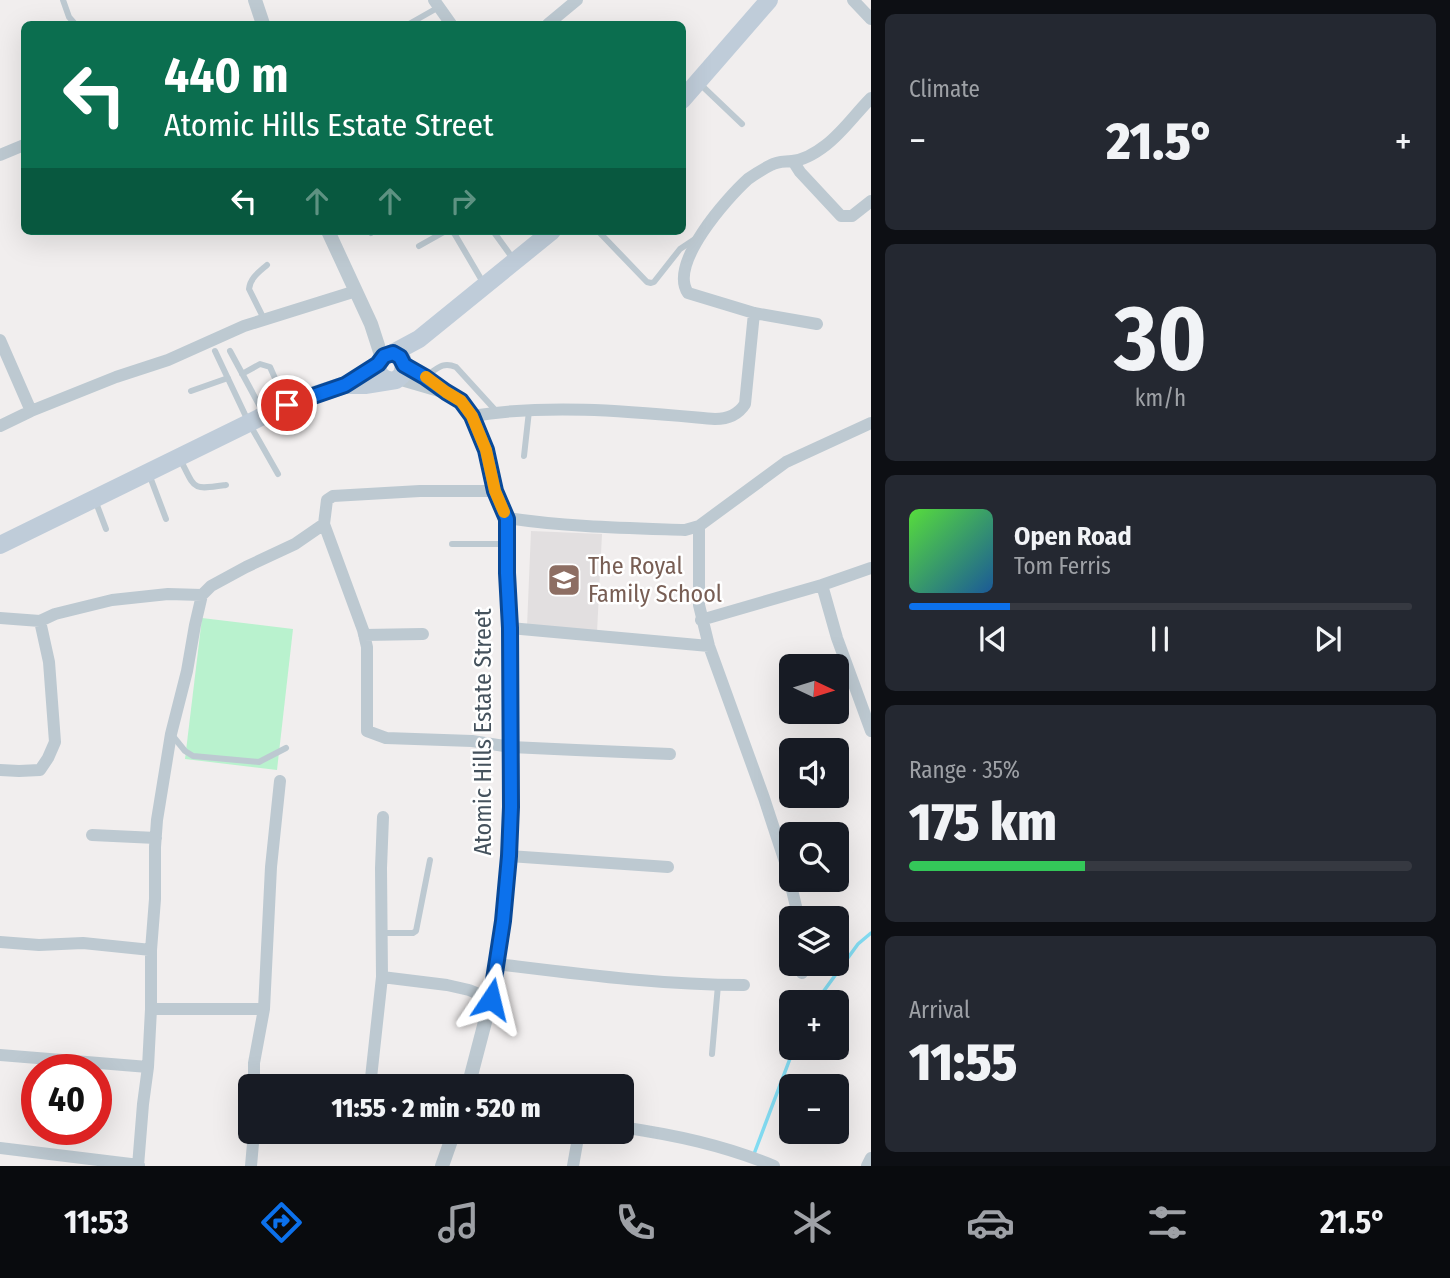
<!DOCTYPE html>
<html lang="en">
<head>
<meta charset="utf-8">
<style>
	body { margin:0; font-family:"Fira Sans Condensed",sans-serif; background:#242831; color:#f1f3f6; height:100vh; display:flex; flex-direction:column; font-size:26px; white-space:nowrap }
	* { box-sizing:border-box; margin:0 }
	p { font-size:23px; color:#9ea1a6 }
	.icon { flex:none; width:38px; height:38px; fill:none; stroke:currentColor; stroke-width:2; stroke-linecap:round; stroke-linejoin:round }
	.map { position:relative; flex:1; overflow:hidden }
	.drawer { display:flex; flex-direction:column; gap:14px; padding:14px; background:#0d0f14; width:579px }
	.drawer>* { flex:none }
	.banner { position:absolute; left:21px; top:21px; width:665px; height:214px; border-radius:10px; box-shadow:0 7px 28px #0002; background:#0b6e4f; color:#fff; overflow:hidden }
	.needle { width:46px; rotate:94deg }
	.buttons { position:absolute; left:779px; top:654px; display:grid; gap:14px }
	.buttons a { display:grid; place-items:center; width:70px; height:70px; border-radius:10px; background:#171b24; box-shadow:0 7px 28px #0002; font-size:35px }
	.speed { position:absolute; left:21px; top:1054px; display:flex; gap:14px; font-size:35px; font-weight:700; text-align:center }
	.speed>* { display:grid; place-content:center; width:91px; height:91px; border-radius:50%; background:#171b24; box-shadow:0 7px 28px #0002; line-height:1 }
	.speed .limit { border:10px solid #d22; background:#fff; color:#111 }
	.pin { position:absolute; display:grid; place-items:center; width:60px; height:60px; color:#fff; margin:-30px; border:4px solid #fff; border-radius:50%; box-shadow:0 2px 7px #0007 }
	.me { position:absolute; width:77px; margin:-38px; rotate:10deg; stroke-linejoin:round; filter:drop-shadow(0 0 5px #0008) }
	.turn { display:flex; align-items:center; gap:24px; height:147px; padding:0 28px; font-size:32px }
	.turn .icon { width:91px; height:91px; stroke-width:2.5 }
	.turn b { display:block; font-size:49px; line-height:60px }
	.lanes { display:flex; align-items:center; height:66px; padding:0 28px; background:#0003; justify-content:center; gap:35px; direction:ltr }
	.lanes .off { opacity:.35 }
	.big { font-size:52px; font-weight:800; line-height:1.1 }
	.drawer .tile { flex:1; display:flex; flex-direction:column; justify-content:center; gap:10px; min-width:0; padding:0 24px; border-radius:10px; background:#242831 }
	.drawer .dial { align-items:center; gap:0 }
	.dial b { font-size:91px; line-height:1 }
	.song { display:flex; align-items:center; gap:21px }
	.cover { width:84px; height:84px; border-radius:10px; background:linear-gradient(135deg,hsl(110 70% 55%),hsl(210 70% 35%)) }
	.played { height:7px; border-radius:4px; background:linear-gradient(90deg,#0c71ec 20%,#363941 20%) }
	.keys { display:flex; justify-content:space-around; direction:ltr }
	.heat { display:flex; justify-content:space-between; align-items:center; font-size:38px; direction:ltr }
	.charge { height:10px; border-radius:5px; background:linear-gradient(90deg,#34c759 35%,#363941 0) }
	.trip { position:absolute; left:238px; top:1074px; width:396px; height:70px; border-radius:10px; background:#171b24; box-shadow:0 7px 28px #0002; font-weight:800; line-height:70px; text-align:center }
	.menu { display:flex; height:112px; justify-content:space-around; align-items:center; background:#090b0e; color:#9ea1a6 }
	.menu .icon { width:49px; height:49px }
	.menu .current { color:#0c71ec }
	.menu b { font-size:32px; color:#f1f3f6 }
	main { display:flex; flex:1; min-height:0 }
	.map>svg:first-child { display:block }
	.education { fill:#e2dfe0 }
	.green { fill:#b9f2ce }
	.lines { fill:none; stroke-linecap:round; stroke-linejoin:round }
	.stream { stroke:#83dcf2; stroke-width:3.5 }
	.service { stroke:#bdc9d1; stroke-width:6 }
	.minor { stroke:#bdc9d1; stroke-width:12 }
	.tertiary { stroke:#bdc9d1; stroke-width:14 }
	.secondary { stroke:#bfccd9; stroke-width:18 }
	.route-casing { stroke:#084999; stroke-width:18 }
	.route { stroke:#0c71ec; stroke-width:12 }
	.slow { stroke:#f59e0b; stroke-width:12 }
	.labels { text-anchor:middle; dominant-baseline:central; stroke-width:5; stroke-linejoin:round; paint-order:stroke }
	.education-label { font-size:24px; fill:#785e54; stroke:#fff; text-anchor:start }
	.street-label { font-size:24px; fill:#45525d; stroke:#fff }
</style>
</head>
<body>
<main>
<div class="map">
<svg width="871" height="1166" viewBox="0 0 871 1166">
	<rect width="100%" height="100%" fill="#f1eeee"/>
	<path class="education" d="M531 531 602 534 597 632 527 627Z"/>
	<path class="green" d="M202 618 293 629 277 770 185 759Z"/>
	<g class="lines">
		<path class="stream" d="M815 1003 858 944 871 933
			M754 1154 794 1048"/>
		<path class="service" d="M63 0 69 17 75 24
			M409 24 439 7
			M699 83 742 124
			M370 231 371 233
			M449 231 454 233 484 284
			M493 231 514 260
			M598 231 647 282 651 283 654 282 680 249 695 239
			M419 246 444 232 448 231
			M264 319 249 289C250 278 259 272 267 265
			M215 351 249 423 278 474
			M230 351 264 414
			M242 374 260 364 270 367 287 405
			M425 377C437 369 442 361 456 367L497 412
			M191 391 228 378
			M524 456 529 411
			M180 459C196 490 191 490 226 485
			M149 474 166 519
			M95 500 106 529
			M452 544H506
			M172 735 185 751 193 756 259 762 286 748
			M383 933H413L416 931 430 860
			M712 1054 718 985"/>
		<path class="minor" d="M434 0 451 24
			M853 0 871 19
			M548 24 577 0
			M0 155 24 145
			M793 161 800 172 841 216H852L871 201
			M817 324 754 313 688 293C668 264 727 198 748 179 755 174 763 169 771 165 778 161 784 162 792 161 804 160 817 152 826 145 843 132 856 113 871 98
			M0 340 31 411
			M472 416C552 403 635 412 715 419 727 419 738 415 745 404L754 313
			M0 426 31 411 116 377 168 360 244 326 356 291
			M507 518C566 527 625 528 685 530L699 526 786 462 871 423
			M324 524 363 630 367 647V731L386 738 472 741 511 747 576 750 670 754
			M699 526V605L709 646 764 798 786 865 799 919
			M822 585 837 638 871 731
			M0 618 40 621 55 614 112 600 168 594 202 595
			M701 620 822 585 871 568
			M510 628 709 646
			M364 635 423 634
			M0 770 19 771 40 770 48 758 55 742 49 662 40 621
			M92 835 156 838
			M509 856 668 867
			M0 942 39 945 83 943 151 950
			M497 964C579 974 661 985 744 985
			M802 973 803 964
			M382 977 447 985 469 990 491 999
			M151 1009H264
			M0 1055 148 1067
			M254 1087V1063L264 1009 271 867 280 781
			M370 1087 382 977 381 868 383 817
			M621 1127C675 1135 723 1145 774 1166
			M0 1148 139 1165
			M138 1166 143 1104 148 1067 151 1009V950L155 899V847L157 820 171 734 187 671 195 625 202 595 211 586 246 567 295 544 324 524 327 500 333 496 420 491H495
			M251 1166 254 1132
			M573 1166 579 1132
			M867 1166 871 1158"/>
		<path class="tertiary" d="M255 0 263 24
			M328 231 371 324 382 358
			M404 365 425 377 439 387
			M398 378 446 392 461 401 472 416 480 431 486 450 495 491 507 518 511 747 509 856 503 921 491 999 468 1087
			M442 1166 454 1132"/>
		<path class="secondary" d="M682 100 769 0
			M393 353 419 339 552 231
			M0 545 265 415 302 399 345 385H365L396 380 402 375 404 365 402 359 393 353 384 356 378 364C377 372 380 377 388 380"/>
	</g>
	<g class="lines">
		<defs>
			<path id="route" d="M287 405 345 385 378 364 384 356 393 353 400 357 404 365 425 377 446 392 461 401 472 416 486 450 495 491 507 519V573L510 628 511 807 509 856 503 921 491 999"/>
		</defs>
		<use href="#route" class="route-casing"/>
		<use href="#route" class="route"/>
		<path class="slow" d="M426 377 446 392 461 401 472 416 486 450 495 491 504 512"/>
	</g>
	<defs>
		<symbol id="school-square" viewBox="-11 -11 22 22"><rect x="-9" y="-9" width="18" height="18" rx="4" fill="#8d6e63" stroke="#fff"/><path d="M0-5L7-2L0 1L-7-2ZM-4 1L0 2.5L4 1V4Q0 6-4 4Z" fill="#fff"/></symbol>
	</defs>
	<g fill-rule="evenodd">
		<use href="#school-square" x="545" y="561" width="38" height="38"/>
	</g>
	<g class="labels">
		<g class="education-label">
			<text x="588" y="566">The Royal<tspan x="588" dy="28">Family School</tspan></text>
		</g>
		<g class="street-label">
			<text transform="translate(483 732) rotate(-90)">Atomic Hills Estate Street</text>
		</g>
	</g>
</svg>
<div class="buttons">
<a><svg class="needle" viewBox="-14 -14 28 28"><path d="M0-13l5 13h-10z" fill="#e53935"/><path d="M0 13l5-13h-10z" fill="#9ea1a6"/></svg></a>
<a><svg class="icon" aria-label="sound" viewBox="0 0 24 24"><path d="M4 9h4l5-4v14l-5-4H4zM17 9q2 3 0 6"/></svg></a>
<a><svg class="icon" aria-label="search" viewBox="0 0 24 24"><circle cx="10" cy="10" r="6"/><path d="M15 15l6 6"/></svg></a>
<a><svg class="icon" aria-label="layers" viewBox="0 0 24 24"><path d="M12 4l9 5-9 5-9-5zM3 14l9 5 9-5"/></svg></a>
<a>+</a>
<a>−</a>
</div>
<div class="speed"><div class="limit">40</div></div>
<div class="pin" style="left:287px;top:405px;background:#d93025"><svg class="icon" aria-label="arrive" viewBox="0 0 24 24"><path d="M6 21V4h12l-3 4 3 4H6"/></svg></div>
<svg class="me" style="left:491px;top:999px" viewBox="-20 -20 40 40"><path d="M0-17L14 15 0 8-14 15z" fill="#0c71ec" stroke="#fff" stroke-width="4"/></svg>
<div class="trip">11:55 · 2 min · 520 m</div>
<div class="banner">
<div class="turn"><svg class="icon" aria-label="left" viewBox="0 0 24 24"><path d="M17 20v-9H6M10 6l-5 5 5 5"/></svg><div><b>440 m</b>Atomic Hills Estate Street</div></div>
<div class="lanes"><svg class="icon" aria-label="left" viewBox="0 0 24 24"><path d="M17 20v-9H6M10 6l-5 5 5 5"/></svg><svg class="icon off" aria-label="ahead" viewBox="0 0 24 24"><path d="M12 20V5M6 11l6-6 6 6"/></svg><svg class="icon off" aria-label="ahead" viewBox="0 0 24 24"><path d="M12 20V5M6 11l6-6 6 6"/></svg><svg class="icon off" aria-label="right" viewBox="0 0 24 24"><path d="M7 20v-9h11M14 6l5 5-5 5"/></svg></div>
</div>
</div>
<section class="drawer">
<div class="tile"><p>Climate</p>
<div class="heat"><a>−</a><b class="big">21.5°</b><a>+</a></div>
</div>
<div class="tile dial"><b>30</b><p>km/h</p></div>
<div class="tile">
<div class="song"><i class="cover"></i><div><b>Open Road</b><p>Tom Ferris</p></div></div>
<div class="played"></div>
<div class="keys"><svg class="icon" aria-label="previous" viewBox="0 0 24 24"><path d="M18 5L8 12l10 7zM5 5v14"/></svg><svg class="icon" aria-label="pause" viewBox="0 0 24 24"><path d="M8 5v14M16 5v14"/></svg><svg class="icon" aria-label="next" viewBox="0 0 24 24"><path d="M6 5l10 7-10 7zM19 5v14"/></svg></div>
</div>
<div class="tile"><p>Range · 35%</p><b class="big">175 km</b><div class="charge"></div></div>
<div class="tile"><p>Arrival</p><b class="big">11:55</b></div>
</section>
</main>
<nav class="menu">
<b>11:53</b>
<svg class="icon current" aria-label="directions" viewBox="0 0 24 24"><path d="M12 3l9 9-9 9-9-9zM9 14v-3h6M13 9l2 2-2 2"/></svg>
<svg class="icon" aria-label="music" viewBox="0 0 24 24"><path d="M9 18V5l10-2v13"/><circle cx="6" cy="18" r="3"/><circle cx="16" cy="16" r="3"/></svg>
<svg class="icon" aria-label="phone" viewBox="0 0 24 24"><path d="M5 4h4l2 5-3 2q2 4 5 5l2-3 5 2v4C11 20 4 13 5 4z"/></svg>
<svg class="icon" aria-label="climate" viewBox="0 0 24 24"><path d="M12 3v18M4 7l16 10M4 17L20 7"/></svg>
<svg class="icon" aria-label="car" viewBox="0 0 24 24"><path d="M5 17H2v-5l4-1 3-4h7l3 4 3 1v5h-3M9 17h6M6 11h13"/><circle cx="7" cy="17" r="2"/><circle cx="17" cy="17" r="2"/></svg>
<svg class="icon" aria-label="filters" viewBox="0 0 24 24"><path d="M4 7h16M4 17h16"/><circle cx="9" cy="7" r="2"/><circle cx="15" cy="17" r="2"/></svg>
<b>21.5°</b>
</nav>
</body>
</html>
